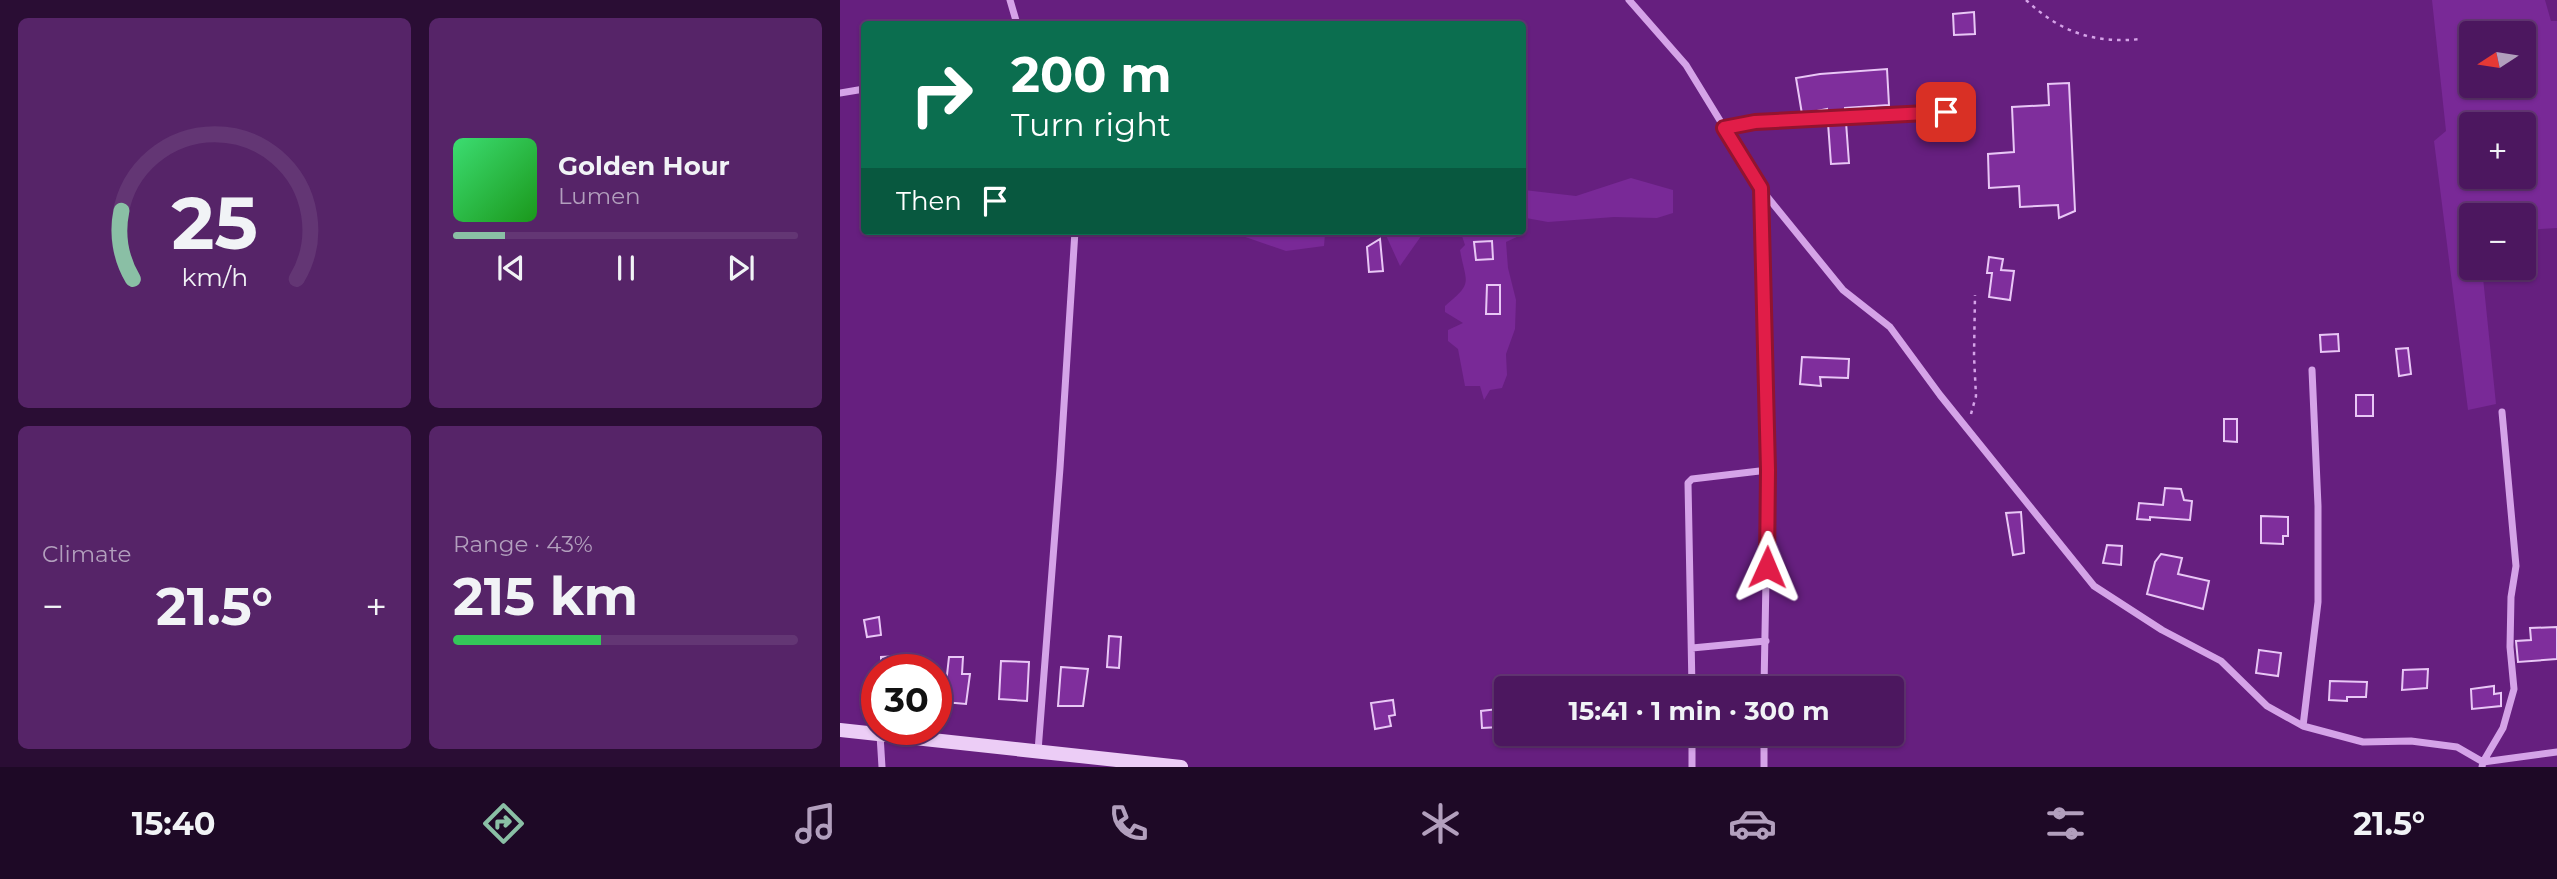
<!DOCTYPE html>
<html lang="en">
<head>
<meta charset="utf-8">
<style>
	body { margin:0; font-family:Montserrat,sans-serif; background:#562468; color:#f1f3f6; height:100vh; display:flex; flex-direction:column; font-size:26px; white-space:nowrap }
	* { box-sizing:border-box; margin:0 }
	p { font-size:23px; color:#b29fbd }
	.icon { flex:none; width:38px; height:38px; fill:none; stroke:currentColor; stroke-width:2; stroke-linecap:round; stroke-linejoin:round }
	.map { position:relative; flex:1; overflow:hidden }
	.panel { display:flex; flex-direction:column; gap:18px; padding:18px; background:#2a0d34; width:840px }
	.panel>* { flex:none }
	.guide { position:absolute; left:21px; top:21px; width:665px; height:214px; border-radius:7px; box-shadow:0 2px 5px #0004,0 0 0 2px #633674; background:#0b6e4f; color:#fff; overflow:hidden }
	.needle { width:46px; rotate:258deg }
	.buttons { position:absolute; left:1619px; top:21px; display:grid; gap:14px }
	.buttons a { display:grid; place-items:center; width:77px; height:77px; border-radius:7px; background:#4c175f; box-shadow:0 2px 5px #0004,0 0 0 2px #633674; font-size:35px }
	.speed { position:absolute; left:21px; top:654px; display:flex; gap:14px; font-size:35px; font-weight:700; text-align:center }
	.speed>* { display:grid; place-content:center; width:91px; height:91px; border-radius:50%; background:#4c175f; box-shadow:0 2px 5px #0004,0 0 0 2px #633674; line-height:1 }
	.speed .limit { border:10px solid #d22; background:#fff; color:#111 }
	.pin { position:absolute; display:grid; place-items:center; width:60px; height:60px; color:#fff; margin:-30px; border-radius:14px; box-shadow:0 4px 10px #0006 }
	.me { position:absolute; width:77px; margin:-38px; rotate:1deg; stroke-linejoin:round; filter:drop-shadow(0 0 5px #0008) }
	.turn { display:flex; align-items:center; gap:24px; height:147px; padding:0 35px; font-size:32px }
	.turn .icon { width:91px; height:91px; stroke-width:2.5 }
	.turn b { display:block; font-size:49px; line-height:60px }
	.then { display:flex; align-items:center; height:66px; padding:0 35px; background:#0003; gap:14px; font-size:26px }
	.big { font-size:52px; font-weight:700; line-height:1.1 }
	.panel .card { flex:1; display:flex; flex-direction:column; justify-content:center; gap:10px; min-width:0; padding:0 24px; border-radius:10px; background:#562468 }
	.panel .dial { align-items:center; gap:0 }
	.dial svg { height:182px; overflow:visible; fill:none; stroke:#633674; stroke-width:7; stroke-linecap:round; text-anchor:middle }
	.dial text { fill:#f1f3f6; stroke:none }
	.song { display:flex; align-items:center; gap:21px }
	.cover { width:84px; height:84px; border-radius:10px; background:linear-gradient(135deg,hsl(140 70% 55%),hsl(120 70% 35%)) }
	.played { height:7px; border-radius:4px; background:linear-gradient(90deg,#8abfa5 15%,#633674 15%) }
	.keys { display:flex; justify-content:space-around; direction:ltr }
	.heat { display:flex; justify-content:space-between; align-items:center; font-size:38px; direction:ltr }
	.charge { height:10px; border-radius:5px; background:linear-gradient(90deg,#34c759 43%,#633674 0) }
	.panel .tiles { flex:1; display:grid; gap:18px; grid-template-columns:repeat(2,1fr) }
	.trip { position:absolute; left:654px; top:676px; width:410px; height:70px; border-radius:7px; background:#4c175f; box-shadow:0 2px 5px #0004,0 0 0 2px #633674; font-weight:700; line-height:70px; text-align:center }
	.dock { display:flex; height:112px; justify-content:space-around; align-items:center; background:#1e0926; color:#b29fbd }
	.dock .icon { width:49px; height:49px }
	.dock .on { color:#8abfa5 }
	.dock b { font-size:32px; color:#f1f3f6 }
	main { display:flex; flex:1; min-height:0 }
	.map>svg:first-child { display:block }
	.green { fill:#792997; fill-rule:evenodd }
	.building { fill:#7f2e9c; stroke:#e9c7f6; stroke-width:2 }
	.lines { fill:none; stroke-linecap:round; stroke-linejoin:round }
	.path { stroke:#d5a3e8; stroke-width:2.5; stroke-dasharray:3.5 5; stroke-linecap:butt }
	.lane { stroke:#d5a3e8; stroke-width:5 }
	.street { stroke:#d5a3e8; stroke-width:7 }
	.secondary { stroke:#eccdf6; stroke-width:14 }
	.route-casing { stroke:#92132f; stroke-width:18 }
	.route { stroke:#e11d48; stroke-width:12 }
</style>
</head>
<body>
<main>
<section class="panel">
<div class="tiles">
<div class="card dial"><svg viewBox="0 0 100 80">
<path d="M14 69A42 42 0 1 1 86 69"/>
<path d="M14 69A42 42 0 0 1 9 39" stroke="#8abfa5"/>
<text x="50" y="56" font-size="32" font-weight="700">25</text>
<text x="50" y="72" font-size="11">km/h</text>
</svg></div>
<div class="card">
<div class="song"><i class="cover"></i><div><b>Golden Hour</b><p>Lumen</p></div></div>
<div class="played"></div>
<div class="keys"><svg class="icon" aria-label="previous" viewBox="0 0 24 24"><path d="M18 5L8 12l10 7zM5 5v14"/></svg><svg class="icon" aria-label="pause" viewBox="0 0 24 24"><path d="M8 5v14M16 5v14"/></svg><svg class="icon" aria-label="next" viewBox="0 0 24 24"><path d="M6 5l10 7-10 7zM19 5v14"/></svg></div>
</div>
<div class="card"><p>Climate</p>
<div class="heat"><a>−</a><b class="big">21.5°</b><a>+</a></div>
</div>
<div class="card"><p>Range · 43%</p><b class="big">215 km</b><div class="charge"></div></div>
</div>
</section>
<div class="map">
<svg width="1717" height="767" viewBox="0 0 1717 767">
	<rect width="100%" height="100%" fill="#661f7f"/>
	<path class="green" d="M1592 0H1705L1711 21H1717V228L1684 230V215H1631V268H1642L1656 404 1628 410 1594 141 1606 131ZM1631 33H1684V86H1631ZM1631 124H1684V177H1631Z
		M791 178 833 190V213L817 218 774 217 708 222 686 218 683 220V190L736 196Z
		M388 231H495L485 234 484 246 446 251Z
		M544 231H584V232L560 266Z
		M614 231H680L681 235 666 242 668 268 676 300 675 329 666 354 667 375 662 388 650 390 644 400 640 386H625L618 349 608 341V330L623 323 605 312V306C634 282 626 284 620 250L625 245 622 236Z"/>
	<path class="building" d="M1134 12 1135 34 1114 35 1113 14Z
		M1047 69 1049 105 1005 108V112L987 113V109L962 114 956 78 980 74Z
		M1229 83 1235 211 1219 218 1218 205 1180 207 1179 186 1149 188 1148 154 1174 152 1172 107 1209 105 1208 84Z
		M1006 122 1009 163 991 164 988 123Z
		M540 239 543 271 529 272 527 247Z
		M652 241 653 259 636 260 634 242Z
		M1149 257 1163 259 1161 270 1174 271 1170 300 1149 297 1152 273H1147Z
		M647 285H660V314H646Z
		M1498 334 1499 351 1481 352 1480 335Z
		M1568 348 1571 374 1559 376 1556 349Z
		M962 357 1009 359 1008 378 980 377 981 386 960 384Z
		M1516 395H1533V416H1516Z
		M1384 419H1397V442L1384 441Z
		M1325 488 1341 489 1344 500 1352 501 1350 520 1310 517V520L1297 519 1299 503 1323 505Z
		M1181 512 1184 553 1173 555 1166 513Z
		M1421 516 1448 517V536H1443V544L1421 543Z
		M1267 545 1282 546 1281 565 1263 563Z
		M1321 554 1342 558 1338 574 1369 581 1363 609 1307 594 1315 562Z
		M39 617 41 635 27 637 24 620Z
		M1717 627V659L1678 662 1676 641 1691 640 1690 628Z
		M269 636 281 637 279 668 267 667Z
		M1419 650 1441 653 1438 676 1416 673Z
		M59 656V670H41V657Z
		M109 657H123L122 674H130L126 704 104 702Z
		M161 661 189 662 187 701 159 699Z
		M221 667 248 669 243 706H218Z
		M1588 669 1587 688 1562 690 1563 670Z
		M1490 681 1527 682 1526 697H1507V701L1489 700Z
		M1654 686V694L1661 693V706L1632 709 1631 689Z
		M553 700 555 715 549 716 551 726 535 729 531 703Z
		M658 709 660 727 642 728 641 711Z"/>
	<g class="lines">
		<path class="path" d="M1186 0C1220 32 1254 44 1301 39
			M1131 414 1136 396 1134 356 1135 295"/>
		<path class="lane" d="M884 128 915 122 1106 112"/>
		<path class="street" d="M170 0 177 24
			M789 0 846 65 925 194 1003 290 1050 327 1100 395 1254 586 1322 630 1381 661 1427 706 1463 726 1523 742 1571 741 1617 747 1643 762 1663 728 1674 689 1670 647 1671 597 1676 566 1662 412
			M0 93 24 89
			M921 188 928 470 924 688
			M852 648 926 641
			M852 688 848 483 852 479 928 470
			M1463 726 1478 602V506L1472 370
			M924 733V767
			M40 735 42 767
			M198 751 220 468 235 231
			M852 767V733
			M1642 767 1643 762 1717 752"/>
		<path class="secondary" d="M0 730 341 767"/>
	</g>
	<g class="lines">
		<defs>
			<path id="route" d="M927 567 928 470 921 188 884 128 915 122 1106 112"/>
		</defs>
		<use href="#route" class="route-casing"/>
		<use href="#route" class="route"/>
	</g>
</svg>
<div class="buttons">
<a><svg class="needle" viewBox="-14 -14 28 28"><path d="M0-13l5 13h-10z" fill="#e53935"/><path d="M0 13l5-13h-10z" fill="#b29fbd"/></svg></a>
<a>+</a>
<a>−</a>
</div>
<div class="speed"><div class="limit">30</div></div>
<div class="pin" style="left:1106px;top:112px;background:#d93025"><svg class="icon" aria-label="arrive" viewBox="0 0 24 24"><path d="M6 21V4h12l-3 4 3 4H6"/></svg></div>
<svg class="me" style="left:927px;top:567px" viewBox="-20 -20 40 40"><path d="M0-17L14 15 0 8-14 15z" fill="#e11d48" stroke="#fff" stroke-width="4"/></svg>
<div class="trip">15:41 · 1 min · 300 m</div>
<div class="guide">
<div class="turn"><svg class="icon" aria-label="right" viewBox="0 0 24 24"><path d="M7 20v-9h11M14 6l5 5-5 5"/></svg><div><b>200 m</b>Turn right</div></div>
<div class="then">Then<svg class="icon" aria-label="arrive" viewBox="0 0 24 24"><path d="M6 21V4h12l-3 4 3 4H6"/></svg></div>
</div>
</div>
</main>
<nav class="dock">
<b>15:40</b>
<svg class="icon on" aria-label="directions" viewBox="0 0 24 24"><path d="M12 3l9 9-9 9-9-9zM9 14v-3h6M13 9l2 2-2 2"/></svg>
<svg class="icon" aria-label="music" viewBox="0 0 24 24"><path d="M9 18V5l10-2v13"/><circle cx="6" cy="18" r="3"/><circle cx="16" cy="16" r="3"/></svg>
<svg class="icon" aria-label="phone" viewBox="0 0 24 24"><path d="M5 4h4l2 5-3 2q2 4 5 5l2-3 5 2v4C11 20 4 13 5 4z"/></svg>
<svg class="icon" aria-label="climate" viewBox="0 0 24 24"><path d="M12 3v18M4 7l16 10M4 17L20 7"/></svg>
<svg class="icon" aria-label="car" viewBox="0 0 24 24"><path d="M5 17H2v-5l4-1 3-4h7l3 4 3 1v5h-3M9 17h6M6 11h13"/><circle cx="7" cy="17" r="2"/><circle cx="17" cy="17" r="2"/></svg>
<svg class="icon" aria-label="filters" viewBox="0 0 24 24"><path d="M4 7h16M4 17h16"/><circle cx="9" cy="7" r="2"/><circle cx="15" cy="17" r="2"/></svg>
<b>21.5°</b>
</nav>
</body>
</html>
